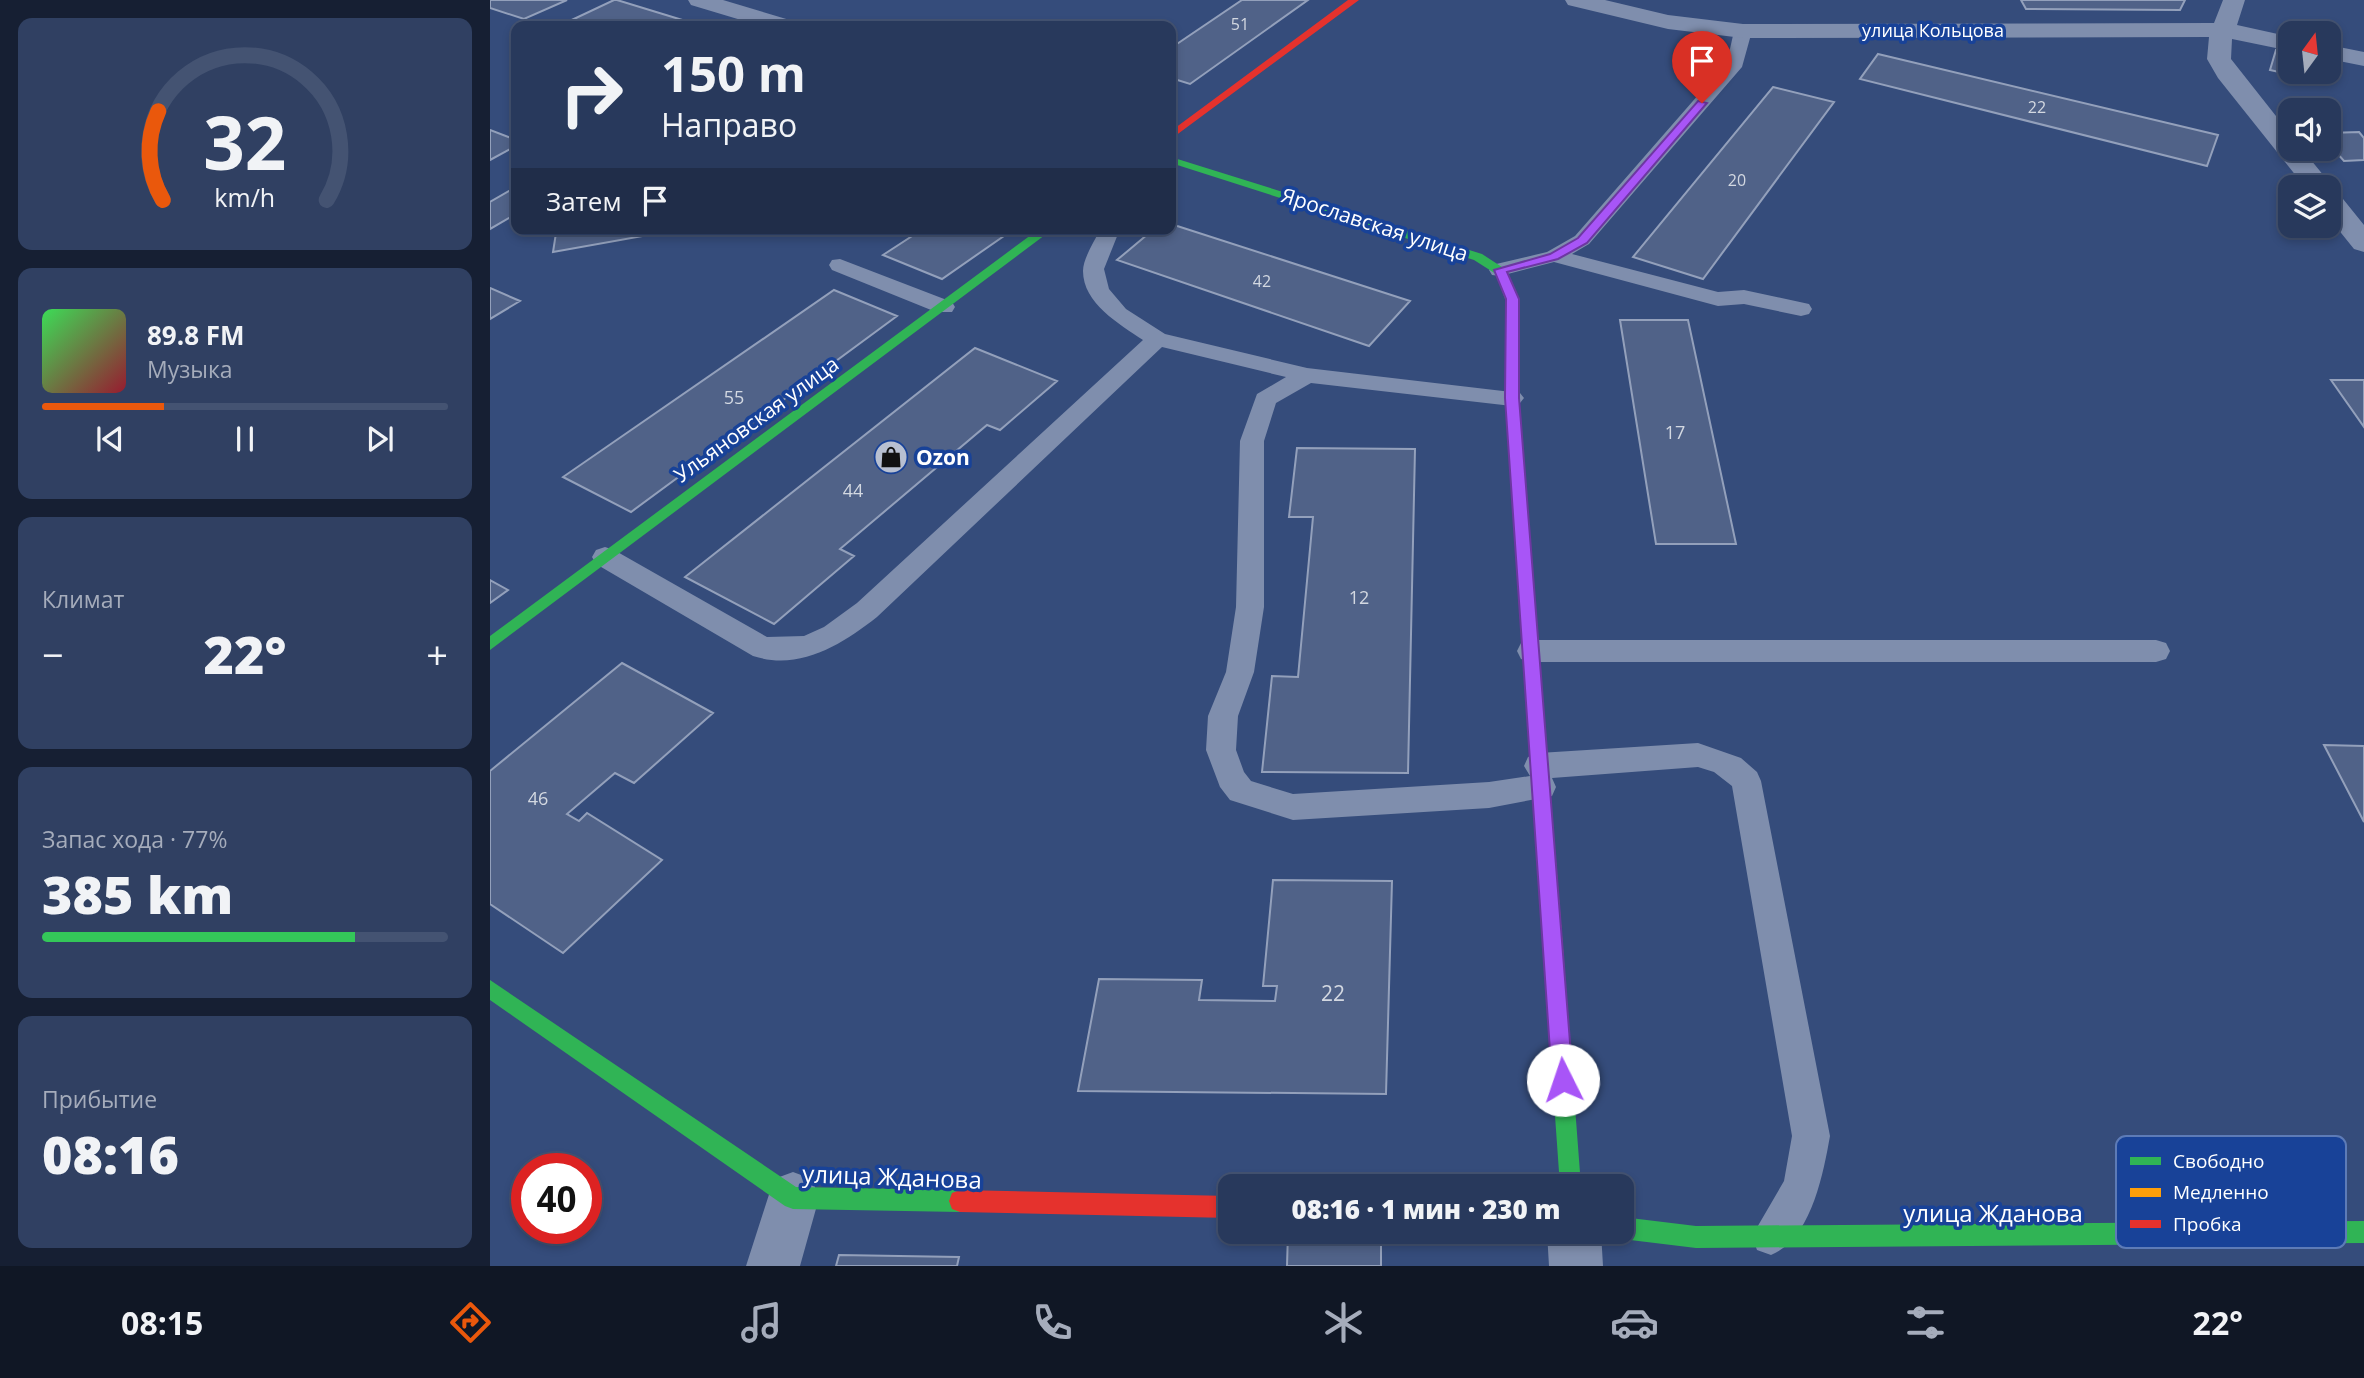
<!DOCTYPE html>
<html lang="ru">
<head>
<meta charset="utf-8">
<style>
	body { margin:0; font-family:"Open Sans",sans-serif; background:#304062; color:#f1f3f6; height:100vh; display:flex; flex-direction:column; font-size:26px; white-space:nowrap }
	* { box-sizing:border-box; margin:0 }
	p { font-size:23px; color:#a5acbb }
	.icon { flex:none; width:38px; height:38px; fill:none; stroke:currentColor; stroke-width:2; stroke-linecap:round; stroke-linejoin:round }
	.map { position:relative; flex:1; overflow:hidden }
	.drawer { display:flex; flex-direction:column; gap:18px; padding:18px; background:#161f33; width:490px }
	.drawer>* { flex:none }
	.guide { position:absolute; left:21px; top:21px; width:665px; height:214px; border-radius:14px; box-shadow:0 4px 10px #0003,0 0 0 2px #445372; background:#28395c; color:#f1f3f6; overflow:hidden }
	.needle { width:46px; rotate:15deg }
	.tools { position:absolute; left:1788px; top:21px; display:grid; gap:14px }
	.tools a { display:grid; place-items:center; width:63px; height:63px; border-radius:14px; background:#28395c; box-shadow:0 4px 10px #0003,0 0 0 2px #445372; font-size:35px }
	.speed { position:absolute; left:21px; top:1153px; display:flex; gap:14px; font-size:35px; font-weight:700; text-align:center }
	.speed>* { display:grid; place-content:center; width:91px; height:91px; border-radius:50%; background:#28395c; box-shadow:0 4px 10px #0003,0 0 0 2px #445372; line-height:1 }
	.speed .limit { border:10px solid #d22; background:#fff; color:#111 }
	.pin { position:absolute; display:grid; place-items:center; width:60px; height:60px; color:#fff; margin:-72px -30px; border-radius:50% 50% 50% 0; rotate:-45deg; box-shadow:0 0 7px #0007 }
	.pin .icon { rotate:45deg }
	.me { position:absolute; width:77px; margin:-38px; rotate:356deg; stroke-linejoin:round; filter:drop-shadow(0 0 5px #0008) }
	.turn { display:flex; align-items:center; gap:24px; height:147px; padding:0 35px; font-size:32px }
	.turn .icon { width:91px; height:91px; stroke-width:2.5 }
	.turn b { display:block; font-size:49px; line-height:60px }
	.then { display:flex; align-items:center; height:66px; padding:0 35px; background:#0003; gap:14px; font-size:26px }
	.big { font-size:52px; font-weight:800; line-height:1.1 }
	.drawer .tile { flex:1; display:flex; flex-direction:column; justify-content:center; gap:10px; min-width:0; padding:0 24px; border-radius:14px; background:#304062 }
	.drawer .dial { align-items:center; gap:0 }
	.dial svg { height:182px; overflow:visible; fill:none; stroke:#445372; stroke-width:7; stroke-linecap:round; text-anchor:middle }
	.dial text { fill:#f1f3f6; stroke:none }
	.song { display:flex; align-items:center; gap:21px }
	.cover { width:84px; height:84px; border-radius:10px; background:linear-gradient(135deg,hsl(130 70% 55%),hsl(350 70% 35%)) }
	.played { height:7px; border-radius:4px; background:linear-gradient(90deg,#ea580c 30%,#445372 30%) }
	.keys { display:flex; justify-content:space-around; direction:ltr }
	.heat { display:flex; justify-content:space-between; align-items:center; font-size:38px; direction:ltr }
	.charge { height:10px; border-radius:5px; background:linear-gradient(90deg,#34c759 77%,#445372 0) }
	.trip { position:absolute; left:728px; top:1174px; width:416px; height:70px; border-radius:14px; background:#28395c; box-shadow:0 4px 10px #0003,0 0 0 2px #445372; font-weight:800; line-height:70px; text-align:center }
	.tabs { display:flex; height:112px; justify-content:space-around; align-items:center; background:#101725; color:#a5acbb }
	.tabs .icon { width:49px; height:49px }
	.tabs .current { color:#ea580c }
	.tabs b { font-size:32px; color:#f1f3f6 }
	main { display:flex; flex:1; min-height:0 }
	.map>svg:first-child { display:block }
	.building { fill:#506288; stroke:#93a0bb; stroke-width:2 }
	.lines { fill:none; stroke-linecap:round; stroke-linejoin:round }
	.lane { fill:#7f8ead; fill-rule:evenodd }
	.street { fill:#7f8ead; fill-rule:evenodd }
	.fast { fill:#30b455; fill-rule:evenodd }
	.slow { fill:#ff9f0a; fill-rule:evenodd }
	.jam { fill:#e5322d; fill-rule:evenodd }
	.route { fill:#a855f7; stroke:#6d37a1; stroke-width:2 }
	.labels { text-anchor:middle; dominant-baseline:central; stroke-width:7; stroke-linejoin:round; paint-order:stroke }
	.far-number-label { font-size:16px; fill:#d3d8e1 }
	.far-street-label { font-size:18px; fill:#fff; stroke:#184298 }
	.number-label { font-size:18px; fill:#d3d8e1 }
	.street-label { font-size:21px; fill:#fff; stroke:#184298 }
	.poi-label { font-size:21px; font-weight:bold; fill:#fff; stroke:#184298; text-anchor:start }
	.near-number-label { font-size:21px; fill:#d3d8e1 }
	.near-street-label { font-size:24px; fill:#fff; stroke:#184298 }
	.key { fill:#184298; stroke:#5d7bb7; stroke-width:2 }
	.key-label { font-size:19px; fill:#fff }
</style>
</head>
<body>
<main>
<section class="drawer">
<div class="tile dial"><svg viewBox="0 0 100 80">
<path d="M14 69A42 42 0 1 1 86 69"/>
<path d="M14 69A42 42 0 0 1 12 30" stroke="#ea580c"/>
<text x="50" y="56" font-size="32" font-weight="700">32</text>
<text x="50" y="72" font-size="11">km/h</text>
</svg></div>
<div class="tile">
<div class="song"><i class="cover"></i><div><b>89.8 FM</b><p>Музыка</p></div></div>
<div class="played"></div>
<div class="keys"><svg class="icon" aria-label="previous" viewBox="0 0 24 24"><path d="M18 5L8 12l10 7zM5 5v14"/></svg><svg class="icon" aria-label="pause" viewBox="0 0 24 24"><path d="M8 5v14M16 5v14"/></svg><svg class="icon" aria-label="next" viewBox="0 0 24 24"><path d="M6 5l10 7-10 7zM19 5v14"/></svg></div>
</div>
<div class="tile"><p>Климат</p>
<div class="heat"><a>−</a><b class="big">22°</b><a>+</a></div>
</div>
<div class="tile"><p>Запас хода · 77%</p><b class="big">385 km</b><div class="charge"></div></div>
<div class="tile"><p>Прибытие</p><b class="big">08:16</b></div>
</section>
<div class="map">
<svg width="1874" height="1266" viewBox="0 0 1874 1266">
	<rect width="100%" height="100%" fill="#354c7b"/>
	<path class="building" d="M0 0H77L34 19 0 8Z
		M124 0H127L212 26H69Z
		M752 0H818L700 84 681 78V48Z
		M1531 0H1695L1690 10 1536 9Z
		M1786 50 1801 53V72H1822L1820 79 1780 70Z
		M1388 54 1728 135 1717 166 1370 79Z
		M1283 87 1344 102 1213 279 1143 257Z
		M0 130 26 140V146L0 160Z
		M1869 132 1874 138V160L1854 161 1839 144V133Z
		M26 187V214L0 229V202Z
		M681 224 920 301 879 346 627 260 664 229H681Z
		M87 229H153V236L63 252 66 233Z
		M433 229H524L452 279 393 255Z
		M0 288 30 301 0 319Z
		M344 290 407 316 141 512 73 477Z
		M1130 320H1198L1246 544H1166Z
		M485 348 567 381 510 430 497 425 350 549 364 556 284 624 195 577Z
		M1841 380H1874V427Z
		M807 448 925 449 918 773 772 772 782 676 808 677 823 517H799Z
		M0 580 18 590 0 603Z
		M132 663 223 713 144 783 125 773 77 814 89 821 97 813 172 860 73 953 0 904V771Z
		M1834 745 1874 746V822Z
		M783 880 902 881 896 1094 588 1091 609 979 712 980 709 1000 785 1001 787 986H773Z
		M798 1232H891V1266H797Z
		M349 1255 469 1257 467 1266H346Z"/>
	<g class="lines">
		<path class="lane" d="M1253 26 1262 31 1252 67 1099 244 1082 254 1228 292 1254 290 1319 304 1322 309 1319 314 1311 316 1254 304 1228 306 1064 262 1010 276 1002 275 999 270 1002 265 1057 252 1085 236 1237 62 1244 31Z
			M610 229H630L614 269 619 289 636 309 675 334 817 368 1030 393 1034 398 1030 403 1022 406 821 383 786 403 774 441V607L764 672 748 716 746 750 754 772 761 781 803 794 999 782 1040 776 1034 766 1038 757 1049 753 1208 743 1251 758 1267 772 1271 781 1340 1136C1333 1175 1321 1239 1281 1255L1267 1250 1262 1236 1294 1181 1302 1136 1242 786 1224 772 1208 767 1062 778 1066 787 1062 796 999 808 803 820 740 800 730 787 716 750 718 716 736 672 746 607 750 441 767 394 796 377 672 347 387 617C351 645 310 671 263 656L106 564 102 557 106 550 115 547 124 550 277 637 314 636 334 627 367 603 653 340C629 324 593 303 593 271 593 258 605 241 610 229Z
			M350 259 462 302 465 307 462 312H446L342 270 339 265 342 260Z
			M1041 640H1666L1676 643 1680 651 1676 659 1666 662H1041L1031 659 1027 651 1031 643Z"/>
		<path class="street" d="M198 0H233L303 21 307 26H271L201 5Z
			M1075 0H1115L1178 15 1253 24 1724 23 1733 0H1755L1747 25 1801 37V51L1742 39 1741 59 1801 135V149H1812L1843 187 1839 192 1849 194 1874 225V252L1864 249 1839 218V187H1815L1728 78 1717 59 1719 37 1253 38 1178 29 1078 5Z
			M1839 45 1874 52V66L1839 59Z
			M303 1172 322 1179 329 1198 310 1266H256L284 1179Z
			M1057 1232H1111L1113 1266H1059Z"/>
		<path class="fast" d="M681 157 992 254 1015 269 1027 299 1030 333 1029 398 1043 576 1040 580H1030L1027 576 1015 398 1018 333 1015 299 1006 274 984 260 681 163Z
			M549 229H563L0 650V636Z
			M1064 952 1071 955 1074 961 1091 1186H1070L1054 961 1057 955Z
			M0 980 306 1187 470 1190 478 1193 481 1201 478 1209 470 1212 303 1209 295 1206 0 1000Z
			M1132 1217 1206 1226 1874 1221V1243L1206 1248 1132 1239 1124 1236 1123 1232H1132Z"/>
		<path class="slow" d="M1035 570 1043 576 1074 961 1071 967 1064 970 1057 967 1054 961 1027 576Z"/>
		<path class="jam" d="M858 0H869L681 139V131Z
			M470 1190 740 1196V1218L470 1212 462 1209 459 1201 462 1193Z"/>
	</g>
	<path class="route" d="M1208 101 1217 103 1097 243 1068 259 1017 272 1029 299V398L1083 1080 1080 1087 1073 1090 1065 1087 1062 1080 1015 398 1016 299 1004 270 1060 254 1088 238Z"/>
	<defs>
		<symbol id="shop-disc" viewBox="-11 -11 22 22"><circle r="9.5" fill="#b8c0d1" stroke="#184298"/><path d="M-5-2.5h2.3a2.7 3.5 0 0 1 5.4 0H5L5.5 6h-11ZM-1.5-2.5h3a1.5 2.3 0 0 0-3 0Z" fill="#111"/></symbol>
	</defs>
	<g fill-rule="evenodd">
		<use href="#shop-disc" x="382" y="438" width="38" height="38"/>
	</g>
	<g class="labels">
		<g class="far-number-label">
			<text x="750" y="24">51</text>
			<text x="1547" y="107">22</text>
			<text x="1247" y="180">20</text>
			<text x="772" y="281">42</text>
		</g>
		<g class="far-street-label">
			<text x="1443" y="30">улица Кольцова</text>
		</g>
		<g class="number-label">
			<text x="244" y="397">55</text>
			<text x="1185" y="432">17</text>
			<text x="363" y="490">44</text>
			<text x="869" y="597">12</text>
			<text x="48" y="798">46</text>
		</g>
		<g class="street-label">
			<text transform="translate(885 224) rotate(18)">Ярославская улица</text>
			<text transform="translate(266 419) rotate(-36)">Ульяновская улица</text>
		</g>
		<g class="poi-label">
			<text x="426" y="457">Ozon</text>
		</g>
		<g class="near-number-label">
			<text x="843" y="993">22</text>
		</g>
		<g class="near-street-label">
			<text transform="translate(402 1176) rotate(2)">улица Жданова</text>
			<text x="1503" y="1212">улица Жданова</text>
		</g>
	</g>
	<rect x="1626" y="1136" width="230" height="112" rx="10" class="key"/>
	<rect x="1640" y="1157" width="31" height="8" fill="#30b455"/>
	<rect x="1640" y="1188" width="31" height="9" fill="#ff9f0a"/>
	<rect x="1640" y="1220" width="31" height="8" fill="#e5322d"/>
	<g class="key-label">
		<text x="1683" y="1168">Свободно</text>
		<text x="1683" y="1199">Медленно</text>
		<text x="1683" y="1231">Пробка</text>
	</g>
</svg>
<div class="tools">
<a><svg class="needle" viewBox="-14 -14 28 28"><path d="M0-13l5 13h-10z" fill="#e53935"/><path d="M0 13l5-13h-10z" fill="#a5acbb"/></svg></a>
<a><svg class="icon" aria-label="sound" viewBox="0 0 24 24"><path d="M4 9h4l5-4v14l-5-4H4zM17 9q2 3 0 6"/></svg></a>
<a><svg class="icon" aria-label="layers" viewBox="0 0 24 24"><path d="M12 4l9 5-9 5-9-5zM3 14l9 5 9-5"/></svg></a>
</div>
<div class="speed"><div class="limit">40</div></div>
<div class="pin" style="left:1212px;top:103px;background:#d93025"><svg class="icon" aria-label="arrive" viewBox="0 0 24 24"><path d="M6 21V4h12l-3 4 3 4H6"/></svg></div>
<svg class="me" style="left:1073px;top:1080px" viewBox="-20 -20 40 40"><circle r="19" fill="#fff"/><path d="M0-13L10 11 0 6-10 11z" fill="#a855f7"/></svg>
<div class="trip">08:16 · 1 мин · 230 m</div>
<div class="guide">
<div class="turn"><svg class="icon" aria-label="right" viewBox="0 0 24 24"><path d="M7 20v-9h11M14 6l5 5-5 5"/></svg><div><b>150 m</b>Направо</div></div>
<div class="then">Затем<svg class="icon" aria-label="arrive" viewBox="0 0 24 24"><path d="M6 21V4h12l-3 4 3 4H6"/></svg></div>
</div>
</div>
</main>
<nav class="tabs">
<b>08:15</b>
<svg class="icon current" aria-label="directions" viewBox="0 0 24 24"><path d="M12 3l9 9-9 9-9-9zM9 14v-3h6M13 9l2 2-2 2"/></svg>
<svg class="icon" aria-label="music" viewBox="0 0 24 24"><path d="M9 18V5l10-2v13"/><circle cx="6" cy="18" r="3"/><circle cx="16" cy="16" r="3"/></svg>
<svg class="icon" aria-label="phone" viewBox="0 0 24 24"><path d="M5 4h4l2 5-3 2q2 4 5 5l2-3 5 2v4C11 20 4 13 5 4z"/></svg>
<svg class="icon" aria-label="climate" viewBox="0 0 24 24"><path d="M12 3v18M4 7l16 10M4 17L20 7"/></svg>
<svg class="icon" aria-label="car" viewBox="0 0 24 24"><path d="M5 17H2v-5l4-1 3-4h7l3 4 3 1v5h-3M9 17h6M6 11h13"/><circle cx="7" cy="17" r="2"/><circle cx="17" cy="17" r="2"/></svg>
<svg class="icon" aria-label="filters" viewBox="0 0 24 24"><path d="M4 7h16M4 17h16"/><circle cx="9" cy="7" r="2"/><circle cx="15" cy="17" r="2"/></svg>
<b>22°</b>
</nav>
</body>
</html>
